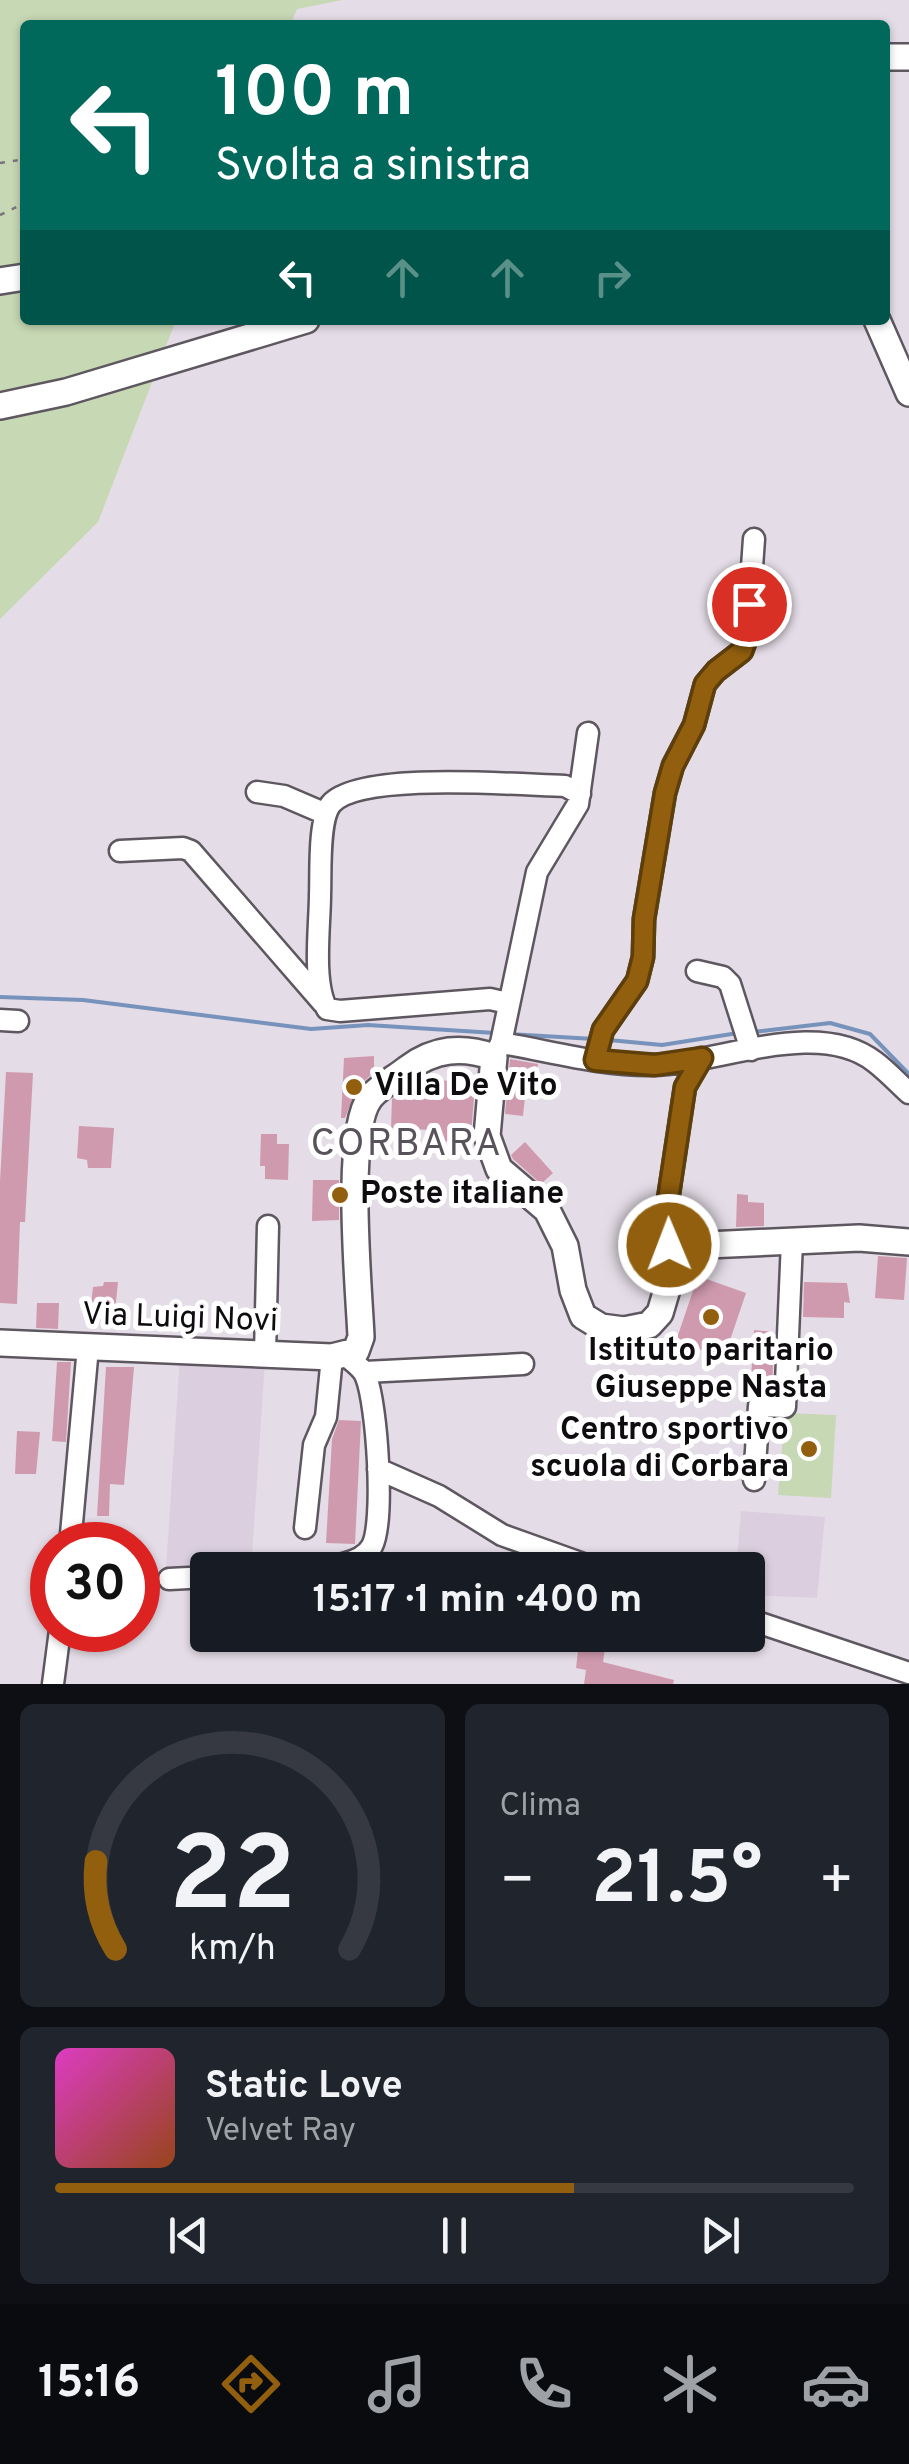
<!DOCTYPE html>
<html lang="it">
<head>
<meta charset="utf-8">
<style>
	body { margin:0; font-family:Overpass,sans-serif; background:#20242c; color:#f1f3f6; height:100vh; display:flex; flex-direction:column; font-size:38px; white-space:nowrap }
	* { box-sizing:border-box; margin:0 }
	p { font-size:32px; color:#9ea1a6 }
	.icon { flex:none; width:55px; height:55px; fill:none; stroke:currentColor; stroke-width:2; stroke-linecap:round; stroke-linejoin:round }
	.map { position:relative; height:1684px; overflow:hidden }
	.drawer { display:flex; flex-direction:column; gap:20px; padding:20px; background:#0d0f14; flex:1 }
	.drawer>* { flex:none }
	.guide { position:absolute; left:20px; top:20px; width:870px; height:305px; border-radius:10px; box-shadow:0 2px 8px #0004; background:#00695c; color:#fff; overflow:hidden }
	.speed { position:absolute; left:30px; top:1522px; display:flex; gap:20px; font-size:50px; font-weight:700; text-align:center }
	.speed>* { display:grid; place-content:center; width:130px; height:130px; border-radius:50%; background:#171b24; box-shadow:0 2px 8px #0004; line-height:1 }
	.speed .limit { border:15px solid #d22; background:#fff; color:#111 }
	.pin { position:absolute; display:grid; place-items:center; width:85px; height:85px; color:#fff; margin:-42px; border:5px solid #fff; border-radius:50%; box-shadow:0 2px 10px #0007 }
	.me { position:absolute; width:110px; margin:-55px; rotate:359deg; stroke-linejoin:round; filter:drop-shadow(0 0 8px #0008) }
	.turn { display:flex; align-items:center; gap:35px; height:210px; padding:0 30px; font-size:45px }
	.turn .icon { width:130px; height:130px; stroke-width:2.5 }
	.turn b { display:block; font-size:70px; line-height:85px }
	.lanes { display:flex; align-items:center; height:95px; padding:0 30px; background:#0003; justify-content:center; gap:50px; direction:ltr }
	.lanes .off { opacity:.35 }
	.big { font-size:75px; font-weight:700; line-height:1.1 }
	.drawer .widget { flex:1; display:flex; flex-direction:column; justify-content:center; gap:15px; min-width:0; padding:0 35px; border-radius:15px; background:#20242c }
	.drawer .dial { align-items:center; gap:0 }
	.dial svg { height:260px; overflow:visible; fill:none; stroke:#363941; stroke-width:7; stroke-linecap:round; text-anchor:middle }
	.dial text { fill:#f1f3f6; stroke:none }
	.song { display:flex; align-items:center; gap:30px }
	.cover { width:120px; height:120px; border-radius:15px; background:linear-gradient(135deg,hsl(310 70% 55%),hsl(20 70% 35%)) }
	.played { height:10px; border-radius:5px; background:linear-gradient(90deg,#915f0e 65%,#363941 65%) }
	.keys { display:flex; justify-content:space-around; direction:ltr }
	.heat { display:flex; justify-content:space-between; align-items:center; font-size:55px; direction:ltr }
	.drawer .tiles { flex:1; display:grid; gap:20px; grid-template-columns:1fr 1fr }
	.widget:last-child { grid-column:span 2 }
	.trip { position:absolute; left:190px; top:1552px; width:575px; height:100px; border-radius:10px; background:#171b24; box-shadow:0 2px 8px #0004; font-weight:700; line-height:100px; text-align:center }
	.tab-bar { display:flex; height:160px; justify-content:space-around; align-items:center; background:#090b0e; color:#9ea1a6 }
	.tab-bar .icon { width:70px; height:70px }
	.tab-bar .current { color:#915f0e }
	.tab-bar b { font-size:45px; color:#f1f3f6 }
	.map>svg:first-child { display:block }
	.built { fill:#dbcfdf }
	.green { fill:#c7d8b4 }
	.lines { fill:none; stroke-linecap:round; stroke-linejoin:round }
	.stream { stroke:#7793bc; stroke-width:4 }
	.building { fill:#d09aae }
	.minor-casing { stroke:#5e5760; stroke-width:25 }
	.major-casing { stroke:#5e5760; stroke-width:30 }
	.path { stroke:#7a757b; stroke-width:2.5; stroke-dasharray:5 8; stroke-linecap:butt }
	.minor { stroke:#fff; stroke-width:20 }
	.major { stroke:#fff; stroke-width:25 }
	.route-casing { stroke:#5e3e09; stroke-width:25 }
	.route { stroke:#915f0e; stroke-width:18 }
	.poi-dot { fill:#915f0e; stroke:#fff; stroke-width:4 }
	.labels { text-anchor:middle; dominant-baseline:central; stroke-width:10; stroke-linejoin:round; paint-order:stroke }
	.poi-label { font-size:32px; font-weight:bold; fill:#0f0c0f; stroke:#fff; text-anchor:start }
	.street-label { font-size:32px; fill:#0f0c0f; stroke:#fff }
	.quarter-label { font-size:38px; letter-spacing:2.5px; fill:#58525a; stroke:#fff }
</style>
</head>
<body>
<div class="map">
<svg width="909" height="1684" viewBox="0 0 909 1684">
	<rect width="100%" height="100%" fill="#e4dce6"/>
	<path class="built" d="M180 1356 265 1362 251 1570 166 1569Z
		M741 1511 825 1517 817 1598 748 1595V1570H736Z"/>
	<path class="green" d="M0 0H342L297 9 290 25H25V320H176L98 522 0 619Z
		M785 1413 836 1415 831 1498 778 1495Z"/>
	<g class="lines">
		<path class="stream" d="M0 997 83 1000 311 1029 368 1025 495 1033
			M753 1032 830 1023 870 1034 909 1074
			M509 1034 594 1039
			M609 1040 662 1045 738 1033"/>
	</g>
	<path class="building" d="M374 1056V1072L357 1088 345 1118H341L344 1058Z
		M510 1059 538 1064 536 1079 527 1078 523 1116 505 1114Z
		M6 1072 33 1073 25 1222H20L17 1304 0 1303V1181Z
		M454 1074 476 1075 471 1134H466L465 1143 429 1140 430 1130 391 1128 392 1099 401 1093 432 1095 434 1080 453 1081Z
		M79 1126 114 1128 111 1168H88L87 1160 77 1158Z
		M261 1134H277V1144H289L288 1180 265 1179V1166H260Z
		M525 1142 553 1173 541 1184 513 1159 511 1155Z
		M313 1180H339V1220L312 1221Z
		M737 1194 748 1195V1202L764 1203V1226L736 1227Z
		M878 1256 907 1258 904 1300 875 1298Z
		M698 1276 746 1293 724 1358 676 1341Z
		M104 1282H118L114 1321 89 1322 93 1287 103 1286Z
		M804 1282 847 1283 850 1303 844 1302V1318L803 1317Z
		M37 1303H59L58 1329 36 1328Z
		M754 1330 774 1332 772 1393 759 1392 750 1396Z
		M57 1362H71L66 1442 52 1441Z
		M106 1367H134L124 1485 110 1484 109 1516H97Z
		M339 1420 361 1421 355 1544 326 1543 332 1439Z
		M17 1431 40 1432 36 1474H15Z
		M580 1635H607L603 1662 674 1680 673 1684H584L586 1670 576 1668Z"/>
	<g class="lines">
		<defs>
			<path id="minor" d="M257 792 284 796 326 814
				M120 851 183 848 191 851 323 1003
				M697 971 723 977 730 984 751 1050
				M508 1003 490 999 340 1011 327 1009C312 982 320 925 320 895 321 873 318 820 331 804 360 771 519 785 565 786L580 794
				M0 1020 18 1021
				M501 1043C550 1051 602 1066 652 1065 718 1064 817 1017 875 1062 887 1071 898 1083 909 1093
				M495 1055 501 1043 537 872 578 804 588 733
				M595 1059 603 1030 637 981 643 957 644 919 665 793 673 765 694 725 705 684 716 671 742 651 747 637 754 539
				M681 1260 669 1245 666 1213 685 1087 701 1058
				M265 1355 268 1226
				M365 1372 523 1364
				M378 1469 439 1496 502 1535 600 1570
				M754 1480 759 1406 785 1407 792 1241
				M305 1528 314 1445 326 1417 332 1357
				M70 1545 88 1347
				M286 1570C310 1567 359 1570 372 1546 385 1521 377 1404 366 1377 363 1368 353 1362 345 1355
				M169 1579 208 1577
				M748 1619 909 1673
				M53 1684 60 1630"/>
			<path id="major" d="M885 57H909
				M0 281 25 277
				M877 320 909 393
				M0 406 66 392 306 320
				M0 1343 332 1357 356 1351 361 1337C359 1289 344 1132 370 1098 378 1087 396 1078 407 1069 435 1048 462 1046 494 1057L487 1136 499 1169 547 1210 565 1246 573 1290 583 1316 601 1327 624 1330 649 1325 660 1313 673 1269 686 1254 707 1245 859 1238 909 1242"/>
		</defs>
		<use href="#minor" class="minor-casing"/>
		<use href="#major" class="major-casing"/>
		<path class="path" d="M0 163 25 159
			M0 215 25 203"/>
		<use href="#minor" class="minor"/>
		<use href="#major" class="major"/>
	</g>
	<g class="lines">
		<defs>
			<path id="route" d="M669 1245 666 1213 685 1087 702 1058 655 1065 595 1060 603 1030 637 981 643 957 644 919 665 793 673 766 694 725 705 684 716 671 742 651 747 637 749 604"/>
		</defs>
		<use href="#route" class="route-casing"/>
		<use href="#route" class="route"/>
	</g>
	<g class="poi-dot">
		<circle cx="354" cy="1087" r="10"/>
		<circle cx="340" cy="1195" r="10"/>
		<circle cx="711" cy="1317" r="10"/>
		<circle cx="809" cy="1449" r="10"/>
	</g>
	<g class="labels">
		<g class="poi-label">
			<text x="374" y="1087">Villa De Vito</text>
			<text x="360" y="1195">Poste italiane</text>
			<text x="711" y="1352" text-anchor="middle">Istituto paritario<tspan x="711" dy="37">Giuseppe Nasta</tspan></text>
			<text x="789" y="1431" text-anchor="end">Centro sportivo<tspan x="789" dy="37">scuola di Corbara</tspan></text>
		</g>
		<g class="street-label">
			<text transform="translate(180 1319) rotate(2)">Via Luigi Novi</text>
		</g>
		<g class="quarter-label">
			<text x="407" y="1145">CORBARA</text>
		</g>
	</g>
</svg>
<div class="speed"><div class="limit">30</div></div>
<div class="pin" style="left:749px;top:604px;background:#d93025"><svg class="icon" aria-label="arrive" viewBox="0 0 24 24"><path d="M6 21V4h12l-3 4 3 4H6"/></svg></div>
<svg class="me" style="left:669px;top:1245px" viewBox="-20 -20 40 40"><circle r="17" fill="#915f0e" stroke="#fff" stroke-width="3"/><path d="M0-11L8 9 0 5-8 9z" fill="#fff"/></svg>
<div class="trip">15:17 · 1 min · 400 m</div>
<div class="guide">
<div class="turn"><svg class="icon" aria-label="left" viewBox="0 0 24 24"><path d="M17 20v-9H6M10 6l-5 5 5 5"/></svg><div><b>100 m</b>Svolta a sinistra</div></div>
<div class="lanes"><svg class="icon" aria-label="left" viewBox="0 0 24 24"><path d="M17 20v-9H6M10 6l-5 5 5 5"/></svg><svg class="icon off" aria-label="ahead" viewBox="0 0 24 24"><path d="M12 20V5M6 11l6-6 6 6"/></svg><svg class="icon off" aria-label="ahead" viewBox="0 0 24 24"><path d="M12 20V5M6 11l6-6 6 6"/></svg><svg class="icon off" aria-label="right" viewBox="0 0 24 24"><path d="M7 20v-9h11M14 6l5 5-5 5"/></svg></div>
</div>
</div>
<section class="drawer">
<div class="tiles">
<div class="widget dial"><svg viewBox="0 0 100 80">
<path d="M14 69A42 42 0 1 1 86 69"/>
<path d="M14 69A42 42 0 0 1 8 42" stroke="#915f0e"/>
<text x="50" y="56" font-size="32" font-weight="700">22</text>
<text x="50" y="72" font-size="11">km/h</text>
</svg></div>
<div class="widget"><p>Clima</p>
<div class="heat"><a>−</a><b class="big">21.5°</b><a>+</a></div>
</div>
<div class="widget">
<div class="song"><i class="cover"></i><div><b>Static Love</b><p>Velvet Ray</p></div></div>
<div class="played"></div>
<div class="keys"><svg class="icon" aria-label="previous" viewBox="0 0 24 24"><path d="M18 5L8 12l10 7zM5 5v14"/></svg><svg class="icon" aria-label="pause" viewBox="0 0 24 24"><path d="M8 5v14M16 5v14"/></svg><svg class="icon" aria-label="next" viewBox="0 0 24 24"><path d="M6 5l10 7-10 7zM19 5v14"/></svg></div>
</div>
</div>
</section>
<nav class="tab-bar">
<b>15:16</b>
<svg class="icon current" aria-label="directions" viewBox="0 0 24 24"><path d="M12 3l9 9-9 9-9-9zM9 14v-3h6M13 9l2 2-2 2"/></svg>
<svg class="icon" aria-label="music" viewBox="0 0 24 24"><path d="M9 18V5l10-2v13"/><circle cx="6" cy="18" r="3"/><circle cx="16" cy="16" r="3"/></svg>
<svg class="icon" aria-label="phone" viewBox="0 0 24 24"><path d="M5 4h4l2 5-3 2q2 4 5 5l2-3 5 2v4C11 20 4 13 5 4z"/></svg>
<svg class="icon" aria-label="climate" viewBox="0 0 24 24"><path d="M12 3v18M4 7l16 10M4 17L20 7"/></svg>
<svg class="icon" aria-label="car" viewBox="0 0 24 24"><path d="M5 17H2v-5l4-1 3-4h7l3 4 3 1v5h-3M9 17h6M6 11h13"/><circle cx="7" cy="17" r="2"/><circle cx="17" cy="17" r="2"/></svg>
</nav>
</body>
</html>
